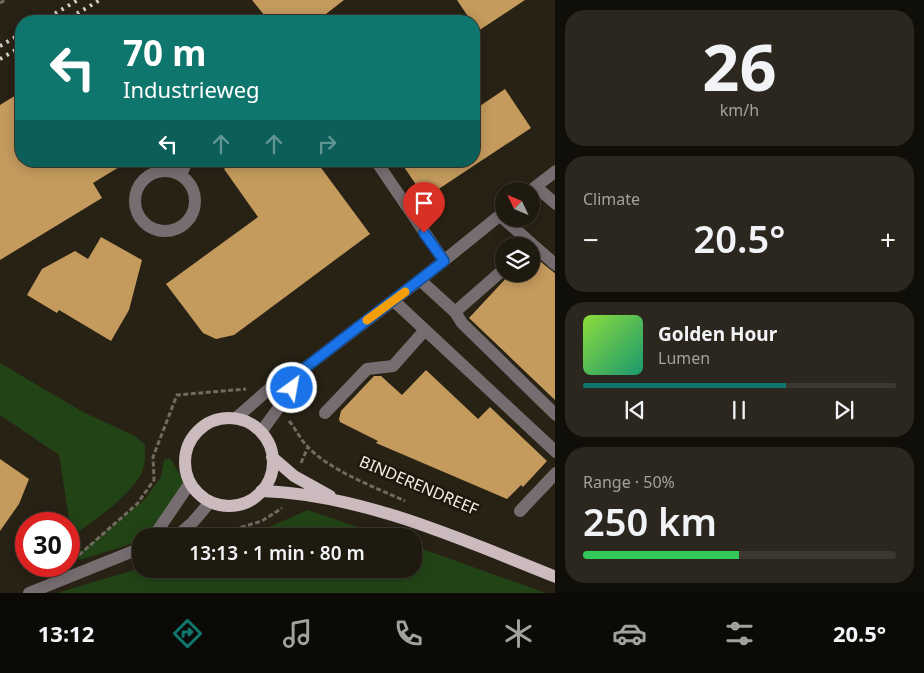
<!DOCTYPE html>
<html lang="en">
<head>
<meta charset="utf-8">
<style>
	body { margin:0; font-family:"Noto Sans",sans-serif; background:#2b271e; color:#f1f3f6; height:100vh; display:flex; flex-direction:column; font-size:19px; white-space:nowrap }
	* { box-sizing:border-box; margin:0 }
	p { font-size:16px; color:#a1a19f }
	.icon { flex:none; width:28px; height:28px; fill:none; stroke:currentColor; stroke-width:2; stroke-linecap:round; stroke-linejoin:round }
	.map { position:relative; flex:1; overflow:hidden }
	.details { display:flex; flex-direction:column; gap:10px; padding:10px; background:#100e09; width:369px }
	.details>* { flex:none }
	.banner { position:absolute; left:15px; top:15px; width:465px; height:152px; border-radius:20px; box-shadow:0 2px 12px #0003,0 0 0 1px #3c3830; background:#0f766e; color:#fff; overflow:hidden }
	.needle { width:32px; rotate:314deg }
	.buttons { position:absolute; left:495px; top:182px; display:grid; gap:10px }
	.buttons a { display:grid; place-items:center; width:45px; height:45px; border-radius:50%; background:#1e1a10; box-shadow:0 2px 12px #0003,0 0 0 1px #3c3830; font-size:25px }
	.speed { position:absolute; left:15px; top:512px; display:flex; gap:10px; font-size:25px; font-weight:700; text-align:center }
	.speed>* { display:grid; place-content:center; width:65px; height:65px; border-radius:50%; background:#1e1a10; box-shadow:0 2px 12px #0003,0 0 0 1px #3c3830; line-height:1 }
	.speed .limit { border:8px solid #d22; background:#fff; color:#111 }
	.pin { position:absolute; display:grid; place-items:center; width:42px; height:42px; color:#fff; margin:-51px -21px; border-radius:50% 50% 50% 0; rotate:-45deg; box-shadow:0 0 5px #0007 }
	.pin .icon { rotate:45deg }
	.me { position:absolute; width:55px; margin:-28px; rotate:32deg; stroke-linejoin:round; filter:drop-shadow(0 0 4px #0008) }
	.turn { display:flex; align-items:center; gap:18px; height:105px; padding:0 25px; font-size:22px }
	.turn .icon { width:65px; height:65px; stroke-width:2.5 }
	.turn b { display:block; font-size:35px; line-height:42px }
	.lanes { display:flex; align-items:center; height:48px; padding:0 25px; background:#0003; justify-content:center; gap:25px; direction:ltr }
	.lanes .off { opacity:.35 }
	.big { font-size:38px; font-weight:600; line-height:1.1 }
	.details .card { flex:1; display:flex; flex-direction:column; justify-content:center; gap:8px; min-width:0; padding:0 18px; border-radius:20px; background:#2b271e }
	.details .dial { align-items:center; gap:0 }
	.dial b { font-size:65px; line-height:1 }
	.song { display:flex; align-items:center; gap:15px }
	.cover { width:60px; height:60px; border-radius:8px; background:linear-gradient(135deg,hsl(90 70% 55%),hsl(160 70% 35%)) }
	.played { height:5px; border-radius:2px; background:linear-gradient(90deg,#0f766e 65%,#3c3830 65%) }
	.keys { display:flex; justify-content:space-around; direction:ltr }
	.heat { display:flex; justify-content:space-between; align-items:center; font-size:28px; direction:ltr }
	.charge { height:8px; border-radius:4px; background:linear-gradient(90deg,#34c759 50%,#3c3830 0) }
	.trip { position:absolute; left:132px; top:528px; width:290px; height:50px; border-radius:20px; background:#1e1a10; box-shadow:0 2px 12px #0003,0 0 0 1px #3c3830; font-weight:600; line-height:50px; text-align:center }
	.tabs { display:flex; height:80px; justify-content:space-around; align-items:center; background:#0c0a06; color:#a1a19f }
	.tabs .icon { width:35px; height:35px }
	.tabs .current { color:#0f766e }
	.tabs b { font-size:22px; color:#f1f3f6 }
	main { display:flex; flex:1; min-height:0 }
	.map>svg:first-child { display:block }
	.green { fill:#224316 }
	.building { fill:#c49a5d }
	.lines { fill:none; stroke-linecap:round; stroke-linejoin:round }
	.path { stroke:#706a5f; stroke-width:3; stroke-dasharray:5 2.5; stroke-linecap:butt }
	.minor { stroke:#766d70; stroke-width:12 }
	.major { stroke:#cbbabe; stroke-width:12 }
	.rail { stroke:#d4cfc6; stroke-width:4; stroke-dasharray:2.5 5; stroke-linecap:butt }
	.route-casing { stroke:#114b97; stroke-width:12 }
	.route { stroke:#1a73e8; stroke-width:9 }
	.slow { stroke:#f59e0b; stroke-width:9 }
	.labels { text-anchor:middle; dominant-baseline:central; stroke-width:5; stroke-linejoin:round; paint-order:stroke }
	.street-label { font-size:16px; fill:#f1ece4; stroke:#1f180c }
</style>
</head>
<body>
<main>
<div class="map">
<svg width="556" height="593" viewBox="0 0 556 593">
	<rect width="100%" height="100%" fill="#282215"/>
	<path class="green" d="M0 363 83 412 135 436 145 445C145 455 146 467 140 476 124 501 95 519 72 537L59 455 0 415Z
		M170 458 184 482 150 536H141V541L80 560 77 557 79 553 144 500 161 477 164 460Z
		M308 510 384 536H248Z
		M414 546 546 593H57L141 568 414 569Z"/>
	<path class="building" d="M252 0H344L317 21H269Z
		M457 0H525L478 31 474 21H471Z
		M505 89 531 128 425 198 400 161H474V110Z
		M21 92V161H129L93 183 102 198 0 260V105Z
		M234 161H316L370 234 234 335 216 339 203 333 166 284 258 217 224 169Z
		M101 237 142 260 129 310 111 341 59 310 57 313 27 295 42 269 75 251 88 259Z
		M531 254 556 274V401L469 318 510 274H531Z
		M426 370 478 419 490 407 547 461 523 487 521 485 507 499 376 443 378 441 340 422 339 419 341 411 374 376H381L402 395Z
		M0 459 29 479 19 504 0 531Z"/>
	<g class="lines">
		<path class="path" d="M0 3 5 0
			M289 421C296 429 300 439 307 446 330 471 375 487 405 501
			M301 463 308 447
			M212 536 262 521 282 508
			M79 555 137 504 154 480 153 457 177 395 246 389"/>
		<path class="minor" d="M376 161 444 261
			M135 201a30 30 0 1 1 60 0a30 30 0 1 1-60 0Z
			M181 175 187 161
			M536 187 556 204
			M530 191 556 171
			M504 219 532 244 529 246
			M532 244 556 265
			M420 280 455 312 504 269
			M394 301 556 452
			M455 312 462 323 556 415
			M325 413 367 369 393 366 425 330
			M236 418 277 382 297 374 420 280 504 212
			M261 432 293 388 297 374
			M520 511 556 473
			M154 536 190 483
			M177 536 193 522 210 502
			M29 593 141 548"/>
		<path class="major" d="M185 462a44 44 0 1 1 88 0a44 44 0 1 1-88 0Z
			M272 457 294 476 330 496
			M261 491C362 494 463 540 556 577"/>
		<path class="rail" d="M42 21 78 0
			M64 21 100 0
			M0 46 21 34
			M0 59 21 47"/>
	</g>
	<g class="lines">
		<defs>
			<path id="route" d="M292 388 297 374 444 261 424 233"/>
		</defs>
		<use href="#route" class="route-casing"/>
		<use href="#route" class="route"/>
		<path class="slow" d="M367 320 405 292"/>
	</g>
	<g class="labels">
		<g class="street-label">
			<text transform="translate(419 485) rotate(23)">BINDERENDREEF</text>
		</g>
	</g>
</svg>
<div class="buttons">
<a><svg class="needle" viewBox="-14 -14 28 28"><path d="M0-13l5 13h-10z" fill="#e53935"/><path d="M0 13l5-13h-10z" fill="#a1a19f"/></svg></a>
<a><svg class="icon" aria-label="layers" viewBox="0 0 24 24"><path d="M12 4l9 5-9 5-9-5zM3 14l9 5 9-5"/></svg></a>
</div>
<div class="speed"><div class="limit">30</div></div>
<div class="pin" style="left:424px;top:233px;background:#d93025"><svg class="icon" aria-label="arrive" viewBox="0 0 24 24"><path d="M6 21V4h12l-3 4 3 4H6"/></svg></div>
<svg class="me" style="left:292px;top:388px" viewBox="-20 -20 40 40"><circle r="17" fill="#1a73e8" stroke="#fff" stroke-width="3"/><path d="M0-11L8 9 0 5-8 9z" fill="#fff"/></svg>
<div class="trip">13:13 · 1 min · 80 m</div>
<div class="banner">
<div class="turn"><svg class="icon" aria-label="left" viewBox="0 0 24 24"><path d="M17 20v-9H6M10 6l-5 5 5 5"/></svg><div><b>70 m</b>Industrieweg</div></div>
<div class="lanes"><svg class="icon" aria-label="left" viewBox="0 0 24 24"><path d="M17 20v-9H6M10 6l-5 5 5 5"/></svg><svg class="icon off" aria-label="ahead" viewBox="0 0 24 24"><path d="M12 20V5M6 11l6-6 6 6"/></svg><svg class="icon off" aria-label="ahead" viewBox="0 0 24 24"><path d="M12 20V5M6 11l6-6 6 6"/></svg><svg class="icon off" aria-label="right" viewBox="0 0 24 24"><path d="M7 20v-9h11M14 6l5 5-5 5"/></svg></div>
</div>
</div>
<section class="details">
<div class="card dial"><b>26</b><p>km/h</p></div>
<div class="card"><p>Climate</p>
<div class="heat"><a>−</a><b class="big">20.5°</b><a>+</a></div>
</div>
<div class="card">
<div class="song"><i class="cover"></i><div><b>Golden Hour</b><p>Lumen</p></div></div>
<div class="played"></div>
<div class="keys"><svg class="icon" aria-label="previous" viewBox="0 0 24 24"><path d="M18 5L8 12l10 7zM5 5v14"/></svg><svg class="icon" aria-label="pause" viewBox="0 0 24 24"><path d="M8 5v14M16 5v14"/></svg><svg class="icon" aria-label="next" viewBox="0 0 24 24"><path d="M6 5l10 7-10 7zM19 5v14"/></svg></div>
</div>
<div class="card"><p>Range · 50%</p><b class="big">250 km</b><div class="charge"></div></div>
</section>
</main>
<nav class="tabs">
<b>13:12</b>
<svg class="icon current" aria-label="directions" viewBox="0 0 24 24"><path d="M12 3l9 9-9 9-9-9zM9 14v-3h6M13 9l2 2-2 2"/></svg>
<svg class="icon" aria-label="music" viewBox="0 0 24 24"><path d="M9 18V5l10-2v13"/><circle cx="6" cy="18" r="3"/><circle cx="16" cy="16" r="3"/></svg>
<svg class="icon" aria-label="phone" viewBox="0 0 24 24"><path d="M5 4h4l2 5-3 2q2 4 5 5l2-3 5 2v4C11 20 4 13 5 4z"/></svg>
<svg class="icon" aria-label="climate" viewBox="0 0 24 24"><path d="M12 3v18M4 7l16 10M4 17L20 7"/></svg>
<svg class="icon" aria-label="car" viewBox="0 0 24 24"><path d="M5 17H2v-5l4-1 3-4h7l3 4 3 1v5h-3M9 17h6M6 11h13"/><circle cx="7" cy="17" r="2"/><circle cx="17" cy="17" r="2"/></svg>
<svg class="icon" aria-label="filters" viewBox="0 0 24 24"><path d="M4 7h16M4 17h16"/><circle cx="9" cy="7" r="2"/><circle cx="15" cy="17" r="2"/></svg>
<b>20.5°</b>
</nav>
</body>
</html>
